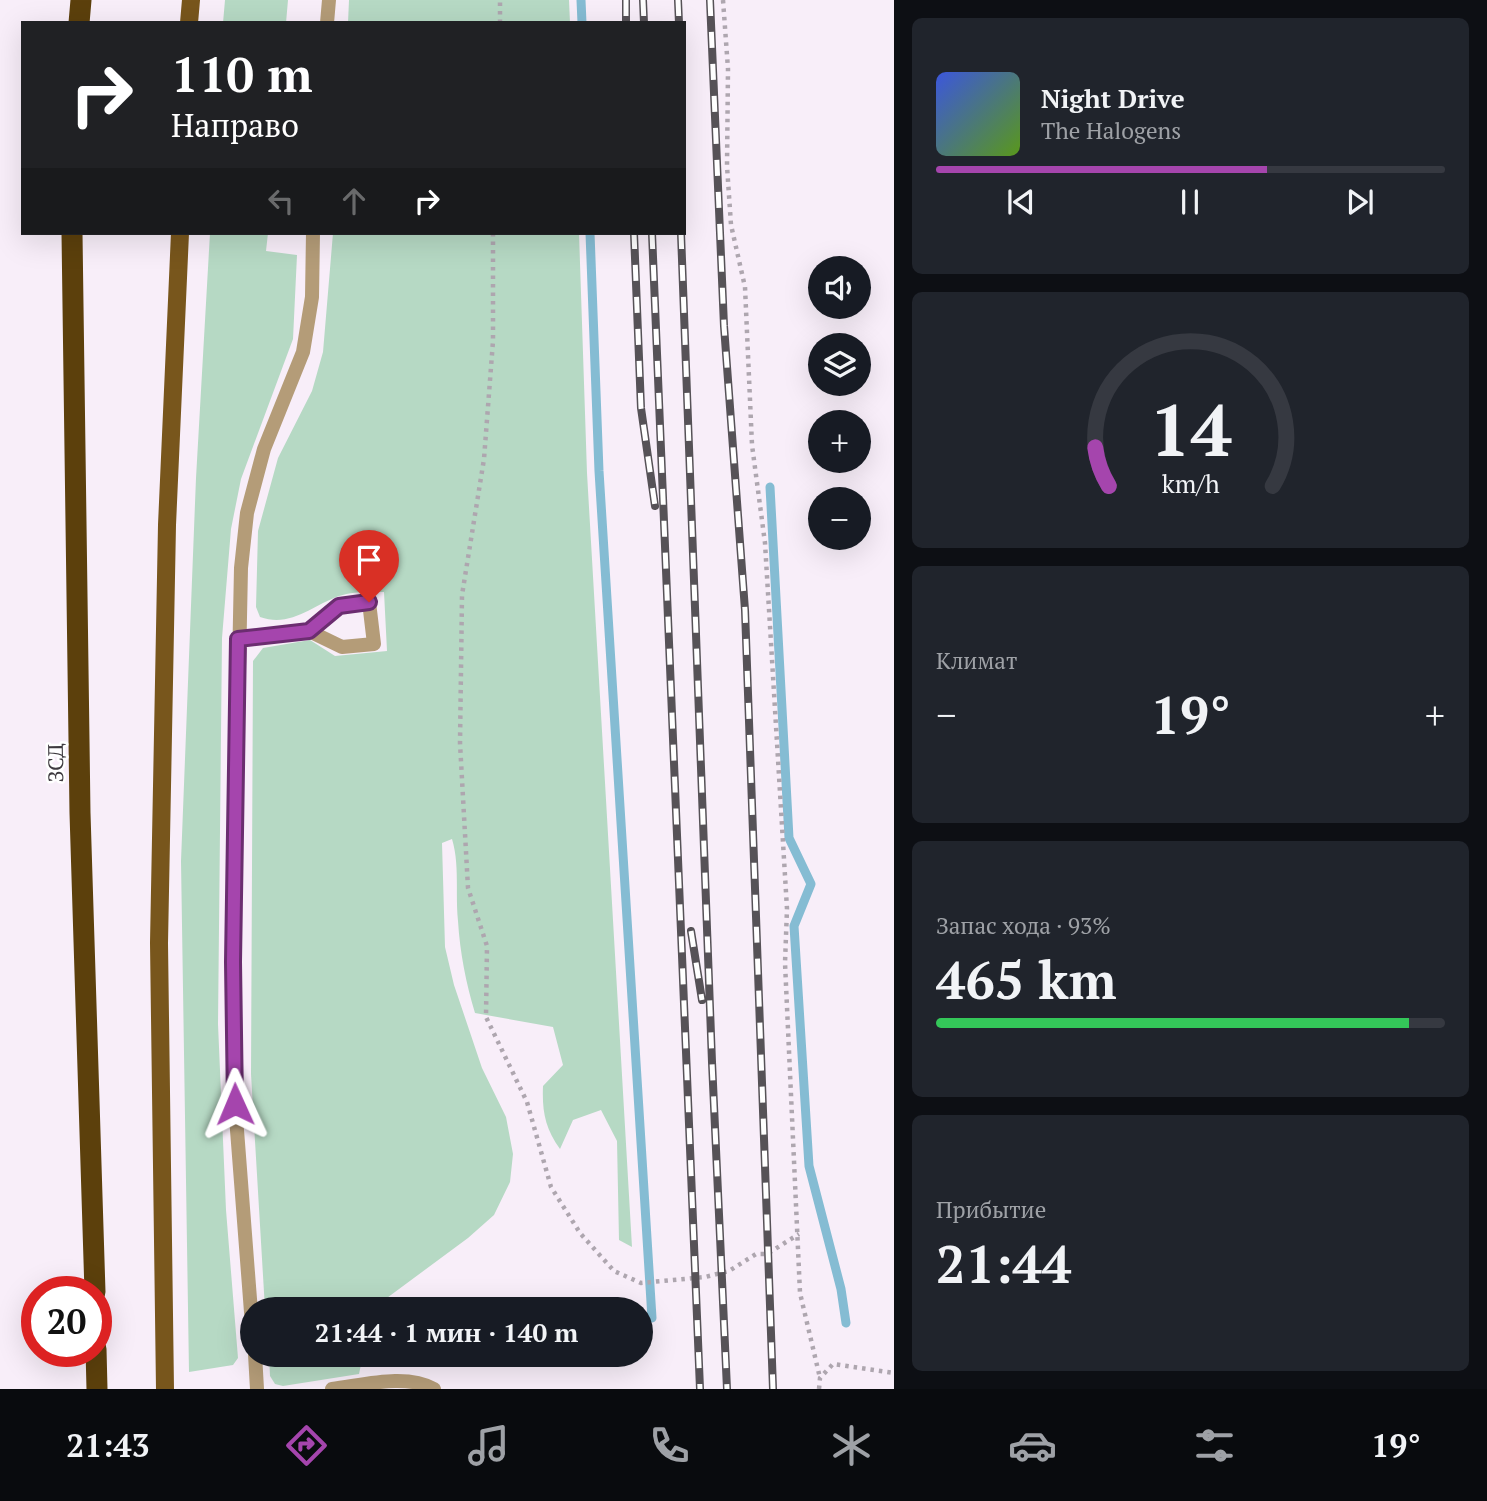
<!DOCTYPE html>
<html lang="ru">
<head>
<meta charset="utf-8">
<style>
	body { margin:0; font-family:"PT Serif",serif; background:#20242c; color:#f1f3f6; height:100vh; display:flex; flex-direction:column; font-size:26px; white-space:nowrap }
	* { box-sizing:border-box; margin:0 }
	p { font-size:23px; color:#9ea1a6 }
	.icon { flex:none; width:38px; height:38px; fill:none; stroke:currentColor; stroke-width:2; stroke-linecap:round; stroke-linejoin:round }
	.map { position:relative; flex:1; overflow:hidden }
	.sheet { display:flex; flex-direction:column; gap:18px; padding:18px; background:#0d0f14; width:593px }
	.sheet>* { flex:none }
	.hud { position:absolute; left:21px; top:21px; width:665px; height:214px; border-radius:0px; box-shadow:0 7px 28px #0002; background:#202124; color:#fff; overflow:hidden }
	.controls { position:absolute; left:808px; top:256px; display:grid; gap:14px }
	.controls a { display:grid; place-items:center; width:63px; height:63px; border-radius:50%; background:#171b24; box-shadow:0 7px 28px #0002; font-size:35px }
	.speed { position:absolute; left:21px; top:1276px; display:flex; gap:14px; font-size:35px; font-weight:700; text-align:center }
	.speed>* { display:grid; place-content:center; width:91px; height:91px; border-radius:50%; background:#171b24; box-shadow:0 7px 28px #0002; line-height:1 }
	.speed .limit { border:10px solid #d22; background:#fff; color:#111 }
	.pin { position:absolute; display:grid; place-items:center; width:60px; height:60px; color:#fff; margin:-72px -30px; border-radius:50% 50% 50% 0; rotate:-45deg; box-shadow:0 0 7px #0007 }
	.pin .icon { rotate:45deg }
	.me { position:absolute; width:77px; margin:-38px; rotate:359deg; stroke-linejoin:round; filter:drop-shadow(0 0 5px #0008) }
	.turn { display:flex; align-items:center; gap:24px; height:147px; padding:0 35px; font-size:32px }
	.turn .icon { width:91px; height:91px; stroke-width:2.5 }
	.turn b { display:block; font-size:49px; line-height:60px }
	.lanes { display:flex; align-items:center; height:66px; padding:0 35px; background:#0003; justify-content:center; gap:35px; direction:ltr }
	.lanes .off { opacity:.35 }
	.big { font-size:52px; font-weight:700; line-height:1.1 }
	.sheet .widget { flex:1; display:flex; flex-direction:column; justify-content:center; gap:10px; min-width:0; padding:0 24px; border-radius:10px; background:#20242c }
	.sheet .dial { align-items:center; gap:0 }
	.dial svg { height:182px; overflow:visible; fill:none; stroke:#363941; stroke-width:7; stroke-linecap:round; text-anchor:middle }
	.dial text { fill:#f1f3f6; stroke:none }
	.song { display:flex; align-items:center; gap:21px }
	.cover { width:84px; height:84px; border-radius:10px; background:linear-gradient(135deg,hsl(230 70% 55%),hsl(90 70% 35%)) }
	.played { height:7px; border-radius:4px; background:linear-gradient(90deg,#a545ad 65%,#363941 65%) }
	.keys { display:flex; justify-content:space-around; direction:ltr }
	.heat { display:flex; justify-content:space-between; align-items:center; font-size:38px; direction:ltr }
	.charge { height:10px; border-radius:5px; background:linear-gradient(90deg,#34c759 93%,#363941 0) }
	.trip { position:absolute; left:240px; top:1297px; width:413px; height:70px; border-radius:35px; background:#171b24; box-shadow:0 7px 28px #0002; font-weight:700; line-height:70px; text-align:center }
	.menu { display:flex; height:112px; justify-content:space-around; align-items:center; background:#090b0e; color:#9ea1a6 }
	.menu .icon { width:49px; height:49px }
	.menu .current { color:#a545ad }
	.menu b { font-size:32px; color:#f1f3f6 }
	main { display:flex; flex:1; min-height:0 }
	.map>svg:first-child { display:block }
	.green { fill:#b6d9c4 }
	.lines { fill:none; stroke-linecap:round; stroke-linejoin:round }
	.stream { stroke:#85bcd3; stroke-width:9 }
	.path { stroke:#aea6af; stroke-width:4.5; stroke-dasharray:3.5 5; stroke-linecap:butt }
	.service { stroke:#b49c78; stroke-width:14 }
	.primary { stroke:#78561c; stroke-width:18 }
	.motorway { stroke:#5c400c; stroke-width:21 }
	.rail-casing { stroke:#565257; stroke-width:8 }
	.rail { stroke:#fff; stroke-width:5; stroke-dasharray:16; stroke-linecap:butt }
	.route-casing { stroke:#6b2d70; stroke-width:18 }
	.route { stroke:#a545ad; stroke-width:12 }
	.labels { text-anchor:middle; dominant-baseline:central; stroke-width:5; stroke-linejoin:round; paint-order:stroke }
	.street-label { font-size:21px; fill:#3e3a3f; stroke:#fff }
</style>
</head>
<body>
<main>
<div class="map">
<svg width="894" height="1389" viewBox="0 0 894 1389">
	<rect width="100%" height="100%" fill="#f8eef9"/>
	<path class="green" d="M225 0H288L286 23H223Z
		M349 0H569L570 23H348Z
		M210 233H268L266 251 297 255 293 339 241 479 231 529 222 638 218 1024 226 1210 238 1358 233 1365 189 1372 181 861 196 478Z
		M333 233H579L587 473 632 1247 619 1240 617 1141 601 1110 573 1120 560 1149C545 1128 542 1111 543 1086L563 1065 553 1027 475 1013C466 983 460 953 458 921 455 893 460 866 452 839L442 843 445 947 454 985 482 1068 506 1117 513 1154 510 1182 494 1215 468 1238 372 1309H265L251 1074 253 661 263 648 310 640 335 656 387 651 384 592C369 592 353 591 339 596 313 605 291 628 260 617L256 607 258 531 278 458 312 391 323 352Z
		M269 1355V1354L363 1355 359 1374 283 1386 275 1384 270 1376Z"/>
	<g class="lines">
		<path class="stream" d="M581 0 582 23
			M590 233 599 471 652 1318
			M770 487 789 838 811 884 794 926 809 1166 841 1289 846 1323"/>
		<path class="path" d="M723 0 728 69 727 166 731 225 745 287 752 445 765 543 787 909 785 963 800 1293 820 1378
			M500 23V0
			M493 233V341L484 459 462 595 460 743 468 888 487 946 486 1017 527 1102 551 1187 580 1233 614 1271 641 1283 705 1277 729 1271 756 1254H767L799 1234
			M819 1389 820 1378 833 1364 894 1373"/>
		<path class="service" d="M327 23 329 0
			M238 639 309 631 339 606 369 602 374 644 342 647 309 631
			M252 1325 235 1104 233 962 241 568 247 513 264 449 303 352 312 297 313 233
			M255 1354 257 1389
			M332 1389C364 1385 406 1373 434 1389"/>
		<path class="primary" d="M189 23 191 0
			M165 1389 159 943 167 525 180 233"/>
		<path class="motorway" d="M79 23 81 0
			M72 233 80 813 95 1292
			M96 1349 97 1389"/>
		<defs>
			<path id="rail" d="M626 0V23
				M643 0 644 23
				M678 0 679 23
				M710 0 724 326 745 610 773 1389
				M634 233 641 408 655 506
				M652 233 700 1389
				M681 233 712 1062 727 1389
				M691 931 702 1000"/>
		</defs>
		<use href="#rail" class="rail-casing"/>
		<use href="#rail" class="rail"/>
	</g>
	<g class="lines">
		<defs>
			<path id="route" d="M235 1104 233 962 238 639 309 631 339 606 369 602"/>
		</defs>
		<use href="#route" class="route-casing"/>
		<use href="#route" class="route"/>
	</g>
	<g class="labels">
		<g class="street-label">
			<text transform="translate(55 763) rotate(-91)">ЗСД</text>
		</g>
	</g>
</svg>
<div class="controls">
<a><svg class="icon" aria-label="sound" viewBox="0 0 24 24"><path d="M4 9h4l5-4v14l-5-4H4zM17 9q2 3 0 6"/></svg></a>
<a><svg class="icon" aria-label="layers" viewBox="0 0 24 24"><path d="M12 4l9 5-9 5-9-5zM3 14l9 5 9-5"/></svg></a>
<a>+</a>
<a>−</a>
</div>
<div class="speed"><div class="limit">20</div></div>
<div class="pin" style="left:369px;top:602px;background:#d93025"><svg class="icon" aria-label="arrive" viewBox="0 0 24 24"><path d="M6 21V4h12l-3 4 3 4H6"/></svg></div>
<svg class="me" style="left:235px;top:1104px" viewBox="-20 -20 40 40"><path d="M0-17L14 15 0 8-14 15z" fill="#a545ad" stroke="#fff" stroke-width="4"/></svg>
<div class="trip">21:44 · 1 мин · 140 m</div>
<div class="hud">
<div class="turn"><svg class="icon" aria-label="right" viewBox="0 0 24 24"><path d="M7 20v-9h11M14 6l5 5-5 5"/></svg><div><b>110 m</b>Направо</div></div>
<div class="lanes"><svg class="icon off" aria-label="left" viewBox="0 0 24 24"><path d="M17 20v-9H6M10 6l-5 5 5 5"/></svg><svg class="icon off" aria-label="ahead" viewBox="0 0 24 24"><path d="M12 20V5M6 11l6-6 6 6"/></svg><svg class="icon" aria-label="right" viewBox="0 0 24 24"><path d="M7 20v-9h11M14 6l5 5-5 5"/></svg></div>
</div>
</div>
<section class="sheet">
<div class="widget">
<div class="song"><i class="cover"></i><div><b>Night Drive</b><p>The Halogens</p></div></div>
<div class="played"></div>
<div class="keys"><svg class="icon" aria-label="previous" viewBox="0 0 24 24"><path d="M18 5L8 12l10 7zM5 5v14"/></svg><svg class="icon" aria-label="pause" viewBox="0 0 24 24"><path d="M8 5v14M16 5v14"/></svg><svg class="icon" aria-label="next" viewBox="0 0 24 24"><path d="M6 5l10 7-10 7zM19 5v14"/></svg></div>
</div>
<div class="widget dial"><svg viewBox="0 0 100 80">
<path d="M14 69A42 42 0 1 1 86 69"/>
<path d="M14 69A42 42 0 0 1 8 52" stroke="#a545ad"/>
<text x="50" y="56" font-size="32" font-weight="700">14</text>
<text x="50" y="72" font-size="11">km/h</text>
</svg></div>
<div class="widget"><p>Климат</p>
<div class="heat"><a>−</a><b class="big">19°</b><a>+</a></div>
</div>
<div class="widget"><p>Запас хода · 93%</p><b class="big">465 km</b><div class="charge"></div></div>
<div class="widget"><p>Прибытие</p><b class="big">21:44</b></div>
</section>
</main>
<nav class="menu">
<b>21:43</b>
<svg class="icon current" aria-label="directions" viewBox="0 0 24 24"><path d="M12 3l9 9-9 9-9-9zM9 14v-3h6M13 9l2 2-2 2"/></svg>
<svg class="icon" aria-label="music" viewBox="0 0 24 24"><path d="M9 18V5l10-2v13"/><circle cx="6" cy="18" r="3"/><circle cx="16" cy="16" r="3"/></svg>
<svg class="icon" aria-label="phone" viewBox="0 0 24 24"><path d="M5 4h4l2 5-3 2q2 4 5 5l2-3 5 2v4C11 20 4 13 5 4z"/></svg>
<svg class="icon" aria-label="climate" viewBox="0 0 24 24"><path d="M12 3v18M4 7l16 10M4 17L20 7"/></svg>
<svg class="icon" aria-label="car" viewBox="0 0 24 24"><path d="M5 17H2v-5l4-1 3-4h7l3 4 3 1v5h-3M9 17h6M6 11h13"/><circle cx="7" cy="17" r="2"/><circle cx="17" cy="17" r="2"/></svg>
<svg class="icon" aria-label="filters" viewBox="0 0 24 24"><path d="M4 7h16M4 17h16"/><circle cx="9" cy="7" r="2"/><circle cx="15" cy="17" r="2"/></svg>
<b>19°</b>
</nav>
</body>
</html>
